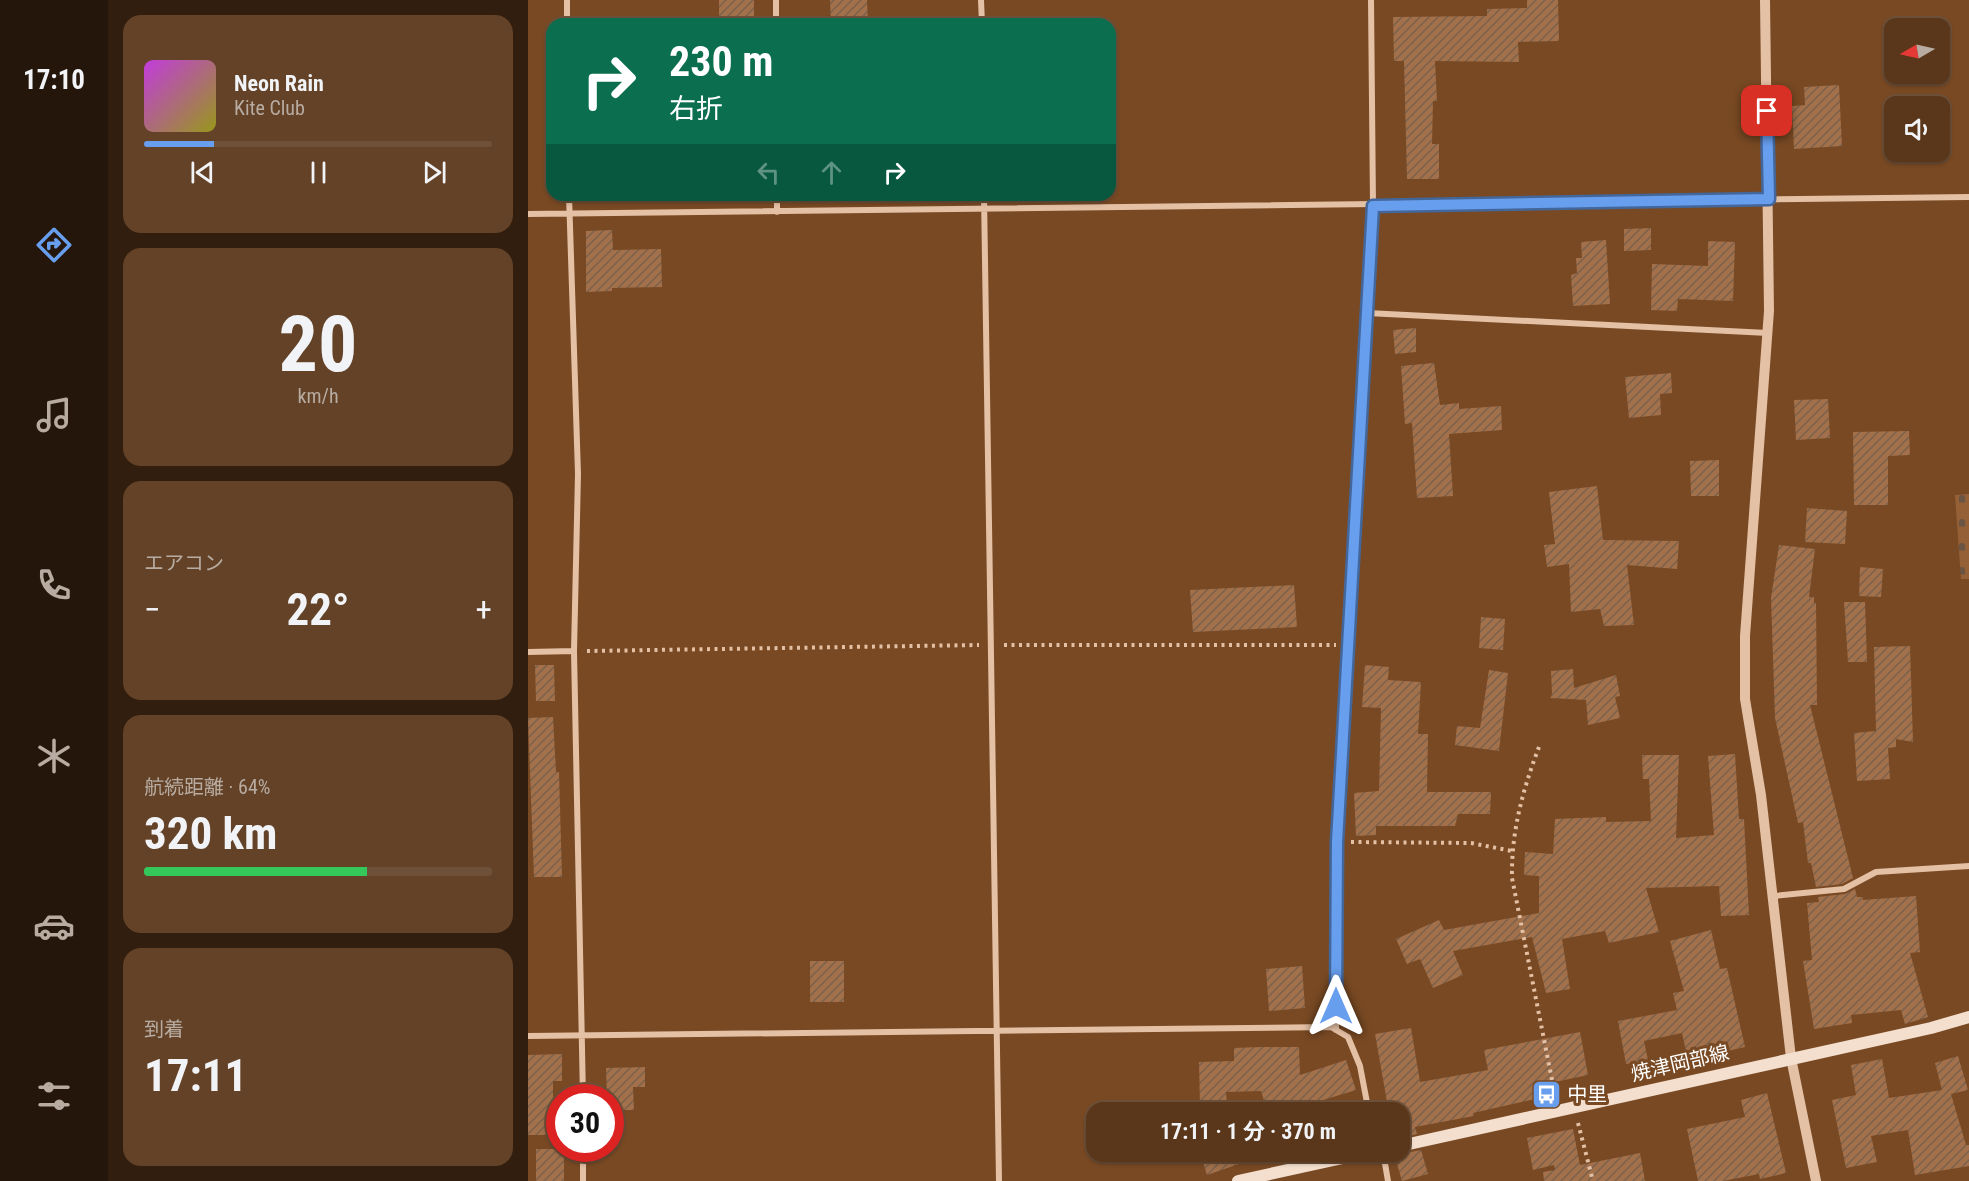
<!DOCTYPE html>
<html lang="ja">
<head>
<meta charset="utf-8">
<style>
	body { margin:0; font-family:"Roboto Condensed","Noto Sans JP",sans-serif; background:#634227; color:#f1f3f6; height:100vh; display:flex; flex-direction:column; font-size:22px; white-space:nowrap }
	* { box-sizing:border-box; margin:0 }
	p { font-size:20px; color:#b8aca2 }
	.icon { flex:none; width:33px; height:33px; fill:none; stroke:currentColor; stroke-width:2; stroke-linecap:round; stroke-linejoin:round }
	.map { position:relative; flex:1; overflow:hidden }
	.panel { display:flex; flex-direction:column; gap:15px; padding:15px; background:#321e0e; width:420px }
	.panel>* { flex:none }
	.banner { position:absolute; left:18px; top:18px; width:570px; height:183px; border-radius:18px; box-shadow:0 2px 4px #0004,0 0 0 2px #6f5139; background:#0b6e4f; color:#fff; overflow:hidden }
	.needle { width:39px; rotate:261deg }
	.controls { position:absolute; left:1356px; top:18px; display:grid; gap:12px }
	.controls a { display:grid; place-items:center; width:66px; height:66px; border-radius:12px; background:#5a371a; box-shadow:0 2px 4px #0004,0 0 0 2px #6f5139; font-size:30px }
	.speed { position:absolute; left:18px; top:1084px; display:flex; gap:12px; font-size:30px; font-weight:700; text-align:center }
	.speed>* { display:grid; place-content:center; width:78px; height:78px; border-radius:50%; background:#5a371a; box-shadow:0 2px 4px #0004,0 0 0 2px #6f5139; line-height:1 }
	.speed .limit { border:9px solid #d22; background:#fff; color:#111 }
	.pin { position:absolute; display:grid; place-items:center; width:51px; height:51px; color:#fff; margin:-26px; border-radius:12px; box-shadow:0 3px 9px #0006 }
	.me { position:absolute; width:66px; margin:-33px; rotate:0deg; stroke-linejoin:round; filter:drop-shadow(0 0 4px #0008) }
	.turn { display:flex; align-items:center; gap:21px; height:126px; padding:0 24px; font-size:27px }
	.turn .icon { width:78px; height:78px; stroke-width:2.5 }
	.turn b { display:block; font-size:42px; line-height:51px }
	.lanes { display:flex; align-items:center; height:57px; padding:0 24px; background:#0003; justify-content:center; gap:30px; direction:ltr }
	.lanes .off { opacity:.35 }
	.big { font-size:45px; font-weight:700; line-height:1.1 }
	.panel .tile { flex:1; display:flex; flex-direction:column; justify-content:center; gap:9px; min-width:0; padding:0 21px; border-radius:18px; background:#634227 }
	.panel .dial { align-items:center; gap:0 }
	.dial b { font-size:78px; line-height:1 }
	.song { display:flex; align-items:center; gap:18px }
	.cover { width:72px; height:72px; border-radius:9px; background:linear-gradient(135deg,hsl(290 70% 55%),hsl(60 70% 35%)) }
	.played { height:6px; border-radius:3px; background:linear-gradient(90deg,#689eee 20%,#6f5139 20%) }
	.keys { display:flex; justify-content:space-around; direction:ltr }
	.heat { display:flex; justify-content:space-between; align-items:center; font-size:33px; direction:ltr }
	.charge { height:9px; border-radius:4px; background:linear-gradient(90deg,#34c759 64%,#6f5139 0) }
	.trip { position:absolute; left:558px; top:1102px; width:324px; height:60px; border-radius:18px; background:#5a371a; box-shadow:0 2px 4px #0004,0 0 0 2px #6f5139; font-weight:700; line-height:60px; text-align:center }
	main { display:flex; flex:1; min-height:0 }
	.tab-bar { display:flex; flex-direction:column; width:108px; justify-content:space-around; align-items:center; background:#24160a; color:#b8aca2 }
	.tab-bar .icon { width:42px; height:42px }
	.tab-bar .active { color:#689eee }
	.tab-bar b { font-size:27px; color:#f1f3f6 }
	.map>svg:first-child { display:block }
	.cemetery { fill:url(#cemetery-stones) }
	.building { fill:url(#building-hatch) }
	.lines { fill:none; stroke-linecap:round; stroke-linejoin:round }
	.path { stroke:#e4c0a5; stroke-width:4; stroke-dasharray:3 4.5; stroke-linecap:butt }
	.minor { stroke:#e4c0a5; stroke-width:6 }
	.tertiary { stroke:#e4c0a5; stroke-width:10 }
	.secondary { stroke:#f4dfce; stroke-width:12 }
	.route-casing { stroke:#44679b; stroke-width:15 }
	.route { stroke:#689eee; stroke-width:10 }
	.labels { text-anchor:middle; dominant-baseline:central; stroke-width:6; stroke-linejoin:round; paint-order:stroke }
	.street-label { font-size:20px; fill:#fff; stroke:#784923 }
	.poi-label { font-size:20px; fill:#fff; stroke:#784923; text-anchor:start }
</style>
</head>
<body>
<main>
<nav class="tab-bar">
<b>17:10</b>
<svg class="icon active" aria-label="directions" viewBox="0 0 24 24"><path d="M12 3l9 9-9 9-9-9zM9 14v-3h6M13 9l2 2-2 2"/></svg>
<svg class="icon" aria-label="music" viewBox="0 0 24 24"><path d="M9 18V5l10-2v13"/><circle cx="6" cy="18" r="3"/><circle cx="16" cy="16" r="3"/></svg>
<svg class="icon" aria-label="phone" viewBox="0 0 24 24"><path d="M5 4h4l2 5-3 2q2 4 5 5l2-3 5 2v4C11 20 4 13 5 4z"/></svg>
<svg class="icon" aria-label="climate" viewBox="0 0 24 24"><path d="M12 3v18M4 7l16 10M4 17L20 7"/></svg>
<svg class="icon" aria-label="car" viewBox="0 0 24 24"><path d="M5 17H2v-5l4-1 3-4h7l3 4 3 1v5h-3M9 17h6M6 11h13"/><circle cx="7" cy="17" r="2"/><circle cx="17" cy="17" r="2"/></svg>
<svg class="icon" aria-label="filters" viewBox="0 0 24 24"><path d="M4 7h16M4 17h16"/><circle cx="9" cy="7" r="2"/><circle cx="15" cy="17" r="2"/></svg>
</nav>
<section class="panel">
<div class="tile">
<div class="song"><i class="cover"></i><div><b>Neon Rain</b><p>Kite Club</p></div></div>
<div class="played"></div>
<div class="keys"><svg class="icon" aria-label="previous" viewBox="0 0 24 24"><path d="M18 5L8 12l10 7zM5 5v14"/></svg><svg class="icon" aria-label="pause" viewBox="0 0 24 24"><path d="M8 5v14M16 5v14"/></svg><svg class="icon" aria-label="next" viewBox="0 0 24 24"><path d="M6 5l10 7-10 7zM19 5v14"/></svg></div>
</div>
<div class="tile dial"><b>20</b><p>km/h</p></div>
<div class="tile"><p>エアコン</p>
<div class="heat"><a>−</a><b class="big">22°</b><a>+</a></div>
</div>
<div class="tile"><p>航続距離 · 64%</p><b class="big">320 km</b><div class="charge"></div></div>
<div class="tile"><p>到着</p><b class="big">17:11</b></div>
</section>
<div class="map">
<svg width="1441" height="1181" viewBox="0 0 1441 1181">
	<defs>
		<pattern id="cemetery-stones" width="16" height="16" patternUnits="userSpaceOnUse" patternTransform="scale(1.5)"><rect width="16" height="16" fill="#966037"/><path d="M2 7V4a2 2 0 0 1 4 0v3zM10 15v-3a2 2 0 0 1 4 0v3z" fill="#6a5444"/></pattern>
		<pattern id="building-hatch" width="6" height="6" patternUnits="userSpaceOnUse" patternTransform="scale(1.5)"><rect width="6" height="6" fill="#a2714b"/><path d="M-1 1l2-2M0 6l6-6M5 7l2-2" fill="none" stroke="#7b604b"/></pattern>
	</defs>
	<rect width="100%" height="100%" fill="#784923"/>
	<path class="cemetery" d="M1441 494V579H1433L1427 495Z"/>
	<path class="building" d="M191 0H226V24H191Z
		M302 0H339L340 24H303Z
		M999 0H1030L1031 41 990 42 991 62 907 61 909 101H905L904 144H911V179H879L876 61H866L865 17 959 16V9L999 8Z
		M1311 85 1314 146 1266 149 1264 106 1277 105 1276 87Z
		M1123 228V250L1096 251V229Z
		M84 230 85 250 133 249 134 287 84 288V291L58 292V231Z
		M1078 240 1082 304 1045 306 1043 275 1049 273 1048 258H1054L1053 242Z
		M1180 241 1207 242 1205 301 1150 299 1149 311 1123 310 1124 264 1180 266Z
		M888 328V352L867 354 865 330Z
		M906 363 912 405 931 403V409L973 406 974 430 921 434 925 496 889 498 884 423 877 424 873 366Z
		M1143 373 1144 393 1132 394 1133 415 1101 418 1097 377Z
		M1300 399 1302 438 1268 440 1266 400Z
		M1381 431 1382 455 1360 456V505H1326L1325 432Z
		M1191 460V496H1163L1162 461Z
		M1069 486 1075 540 1151 541 1149 569 1099 565 1106 625 1076 626 1072 609 1043 612 1041 564 1019 567 1016 545 1027 544 1021 492Z
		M1279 508 1319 511 1317 544 1277 542Z
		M1251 545 1287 549 1281 597H1286V603H1288L1289 705H1282L1325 878 1314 884 1288 887 1283 863H1280L1275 822 1270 823 1247 718 1243 598Z
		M1332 567 1355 569 1353 597 1331 596Z
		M766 585 769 627 665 632 662 590Z
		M1316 602H1337L1339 662H1320Z
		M953 617 977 619 975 650 951 648Z
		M1382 646 1385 742 1368 739V747L1360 748 1362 779 1329 781 1326 733 1348 731 1346 647Z
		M7 665H26L27 701H8Z
		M837 665 861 667 860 680 893 682 890 734H900L899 792H963L962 814H930L927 826H848V835L828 836 826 793 851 791 853 708 834 707Z
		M1045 669 1046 688 1088 675 1092 696 1087 697 1092 718 1060 725 1058 700 1022 698 1024 694 1023 671Z
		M961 670 980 673 971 751 927 745 929 726 952 728Z
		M25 717 28 772H31L34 877H6L0 718Z
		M1207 754 1211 819H1216L1221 915 1193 916 1191 886 1118 888 1131 932 1081 943 1077 931 1034 939 1042 989 1018 993 1004 937 925 951 935 975 905 988 892 959 879 964 868 939 911 920 916 930 1011 913V876L996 875 997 852 1025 854 1027 819 1078 817V822L1123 821 1121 779H1115L1114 755H1151L1148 838 1186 835 1180 756Z
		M1327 889 1329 897H1335V900L1388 896 1392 952 1382 953 1400 1017 1377 1024 1373 1010 1323 1015 1324 1023 1286 1029 1275 961 1284 960 1279 903 1291 902 1290 897 1317 894Z
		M1183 930 1192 969 1199 968 1217 1047 1160 1060 1154 1033 1116 1041 1120 1060 1098 1064 1090 1021 1149 1010 1145 993 1156 991 1142 941Z
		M282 961H316V1002H282Z
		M774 966 777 1008 741 1011 738 969Z
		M883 1028 892 1082 960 1070 956 1050 1052 1032 1060 1075 1013 1085 1016 1097 945 1113 946 1116 887 1127 889 1134 872 1138V1113H861L847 1034Z
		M732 1047H771L772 1075 818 1060 828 1090 795 1100 799 1113H740L733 1091 698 1092 699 1105 672 1106 671 1062 706 1061V1048Z
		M34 1054V1081H25V1135H0V1055Z
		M1430 1056 1440 1090 1423 1094 1438 1145H1441V1166L1387 1175 1380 1130 1343 1136 1349 1162 1318 1168 1304 1100 1328 1095 1323 1065 1354 1059 1361 1098 1414 1090 1407 1063Z
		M117 1067V1087H105L106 1110H82V1098H79L78 1068Z
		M1239 1093 1258 1173 1232 1179 1231 1174 1195 1181H1170L1159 1129 1217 1117 1213 1100Z
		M1045 1129 1052 1165 1112 1153 1117 1181H1016L1015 1172 1027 1170 1026 1165 1005 1170 999 1138Z
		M8 1149H36V1181H8Z
		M893 1150 900 1174 874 1181 869 1164 872 1163V1154Z
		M672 1152H736L737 1155 679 1175Z"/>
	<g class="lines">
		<path class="path" d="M476 645H808
			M59 651 451 645
			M1011 747C995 789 983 832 984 878L1027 1095
			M823 842 943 843 984 851
			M1050 1123 1065 1181"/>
		<path class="minor" d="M39 0V24
			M248 0V24
			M453 0 454 24
			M41 195 50 474 46 651 55 1098
			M249 195V212
			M456 195 471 1181
			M0 214 1441 197
			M839 313 1240 333
			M0 652 46 651
			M1246 896 1316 889 1348 872 1441 866
			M808 1030 809 842 845 205 843 0
			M0 1036 803 1027 820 1037 832 1066 841 1113
			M855 1152 860 1181
			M55 1181V1149"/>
		<path class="tertiary" d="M1237 0 1241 311 1217 636V699L1233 795 1263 1058 1288 1181"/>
		<path class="secondary" d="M872 1146 1403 1028 1441 1017
			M710 1181 842 1152"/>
	</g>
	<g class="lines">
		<defs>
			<path id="route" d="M808 1006 809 842 845 206 1241 199 1239 111"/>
		</defs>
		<use href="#route" class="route-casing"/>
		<use href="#route" class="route"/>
	</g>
	<defs>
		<symbol id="bus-square" viewBox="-11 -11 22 22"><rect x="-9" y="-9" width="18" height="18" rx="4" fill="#689eee" stroke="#784923"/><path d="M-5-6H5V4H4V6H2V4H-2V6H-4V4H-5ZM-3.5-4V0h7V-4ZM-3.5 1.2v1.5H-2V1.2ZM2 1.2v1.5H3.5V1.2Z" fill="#fff"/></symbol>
	</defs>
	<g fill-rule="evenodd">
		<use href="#bus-square" x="1002" y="1078" width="33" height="33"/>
	</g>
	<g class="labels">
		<g class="street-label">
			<text transform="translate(1152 1063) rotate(-13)">焼津岡部線</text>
		</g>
		<g class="poi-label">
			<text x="1039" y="1094">中里</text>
		</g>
	</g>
</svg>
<div class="controls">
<a><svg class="needle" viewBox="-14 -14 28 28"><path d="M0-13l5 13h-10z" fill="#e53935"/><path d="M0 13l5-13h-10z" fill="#b8aca2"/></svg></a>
<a><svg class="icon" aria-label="sound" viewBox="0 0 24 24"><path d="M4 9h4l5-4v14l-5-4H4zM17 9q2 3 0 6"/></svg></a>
</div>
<div class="speed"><div class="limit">30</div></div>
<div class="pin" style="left:1239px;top:111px;background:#d93025"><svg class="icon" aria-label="arrive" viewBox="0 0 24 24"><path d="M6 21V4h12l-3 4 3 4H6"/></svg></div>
<svg class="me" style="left:808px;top:1006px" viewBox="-20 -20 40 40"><path d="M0-17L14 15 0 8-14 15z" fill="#689eee" stroke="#fff" stroke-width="4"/></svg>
<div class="trip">17:11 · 1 分 · 370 m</div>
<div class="banner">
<div class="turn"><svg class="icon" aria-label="right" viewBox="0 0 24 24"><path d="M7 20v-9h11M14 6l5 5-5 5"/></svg><div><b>230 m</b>右折</div></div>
<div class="lanes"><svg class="icon off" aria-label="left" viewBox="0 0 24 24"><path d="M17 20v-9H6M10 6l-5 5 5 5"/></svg><svg class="icon off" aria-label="ahead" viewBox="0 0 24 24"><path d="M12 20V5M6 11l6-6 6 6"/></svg><svg class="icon" aria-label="right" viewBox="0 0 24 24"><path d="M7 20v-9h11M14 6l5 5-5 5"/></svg></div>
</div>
</div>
</main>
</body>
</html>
